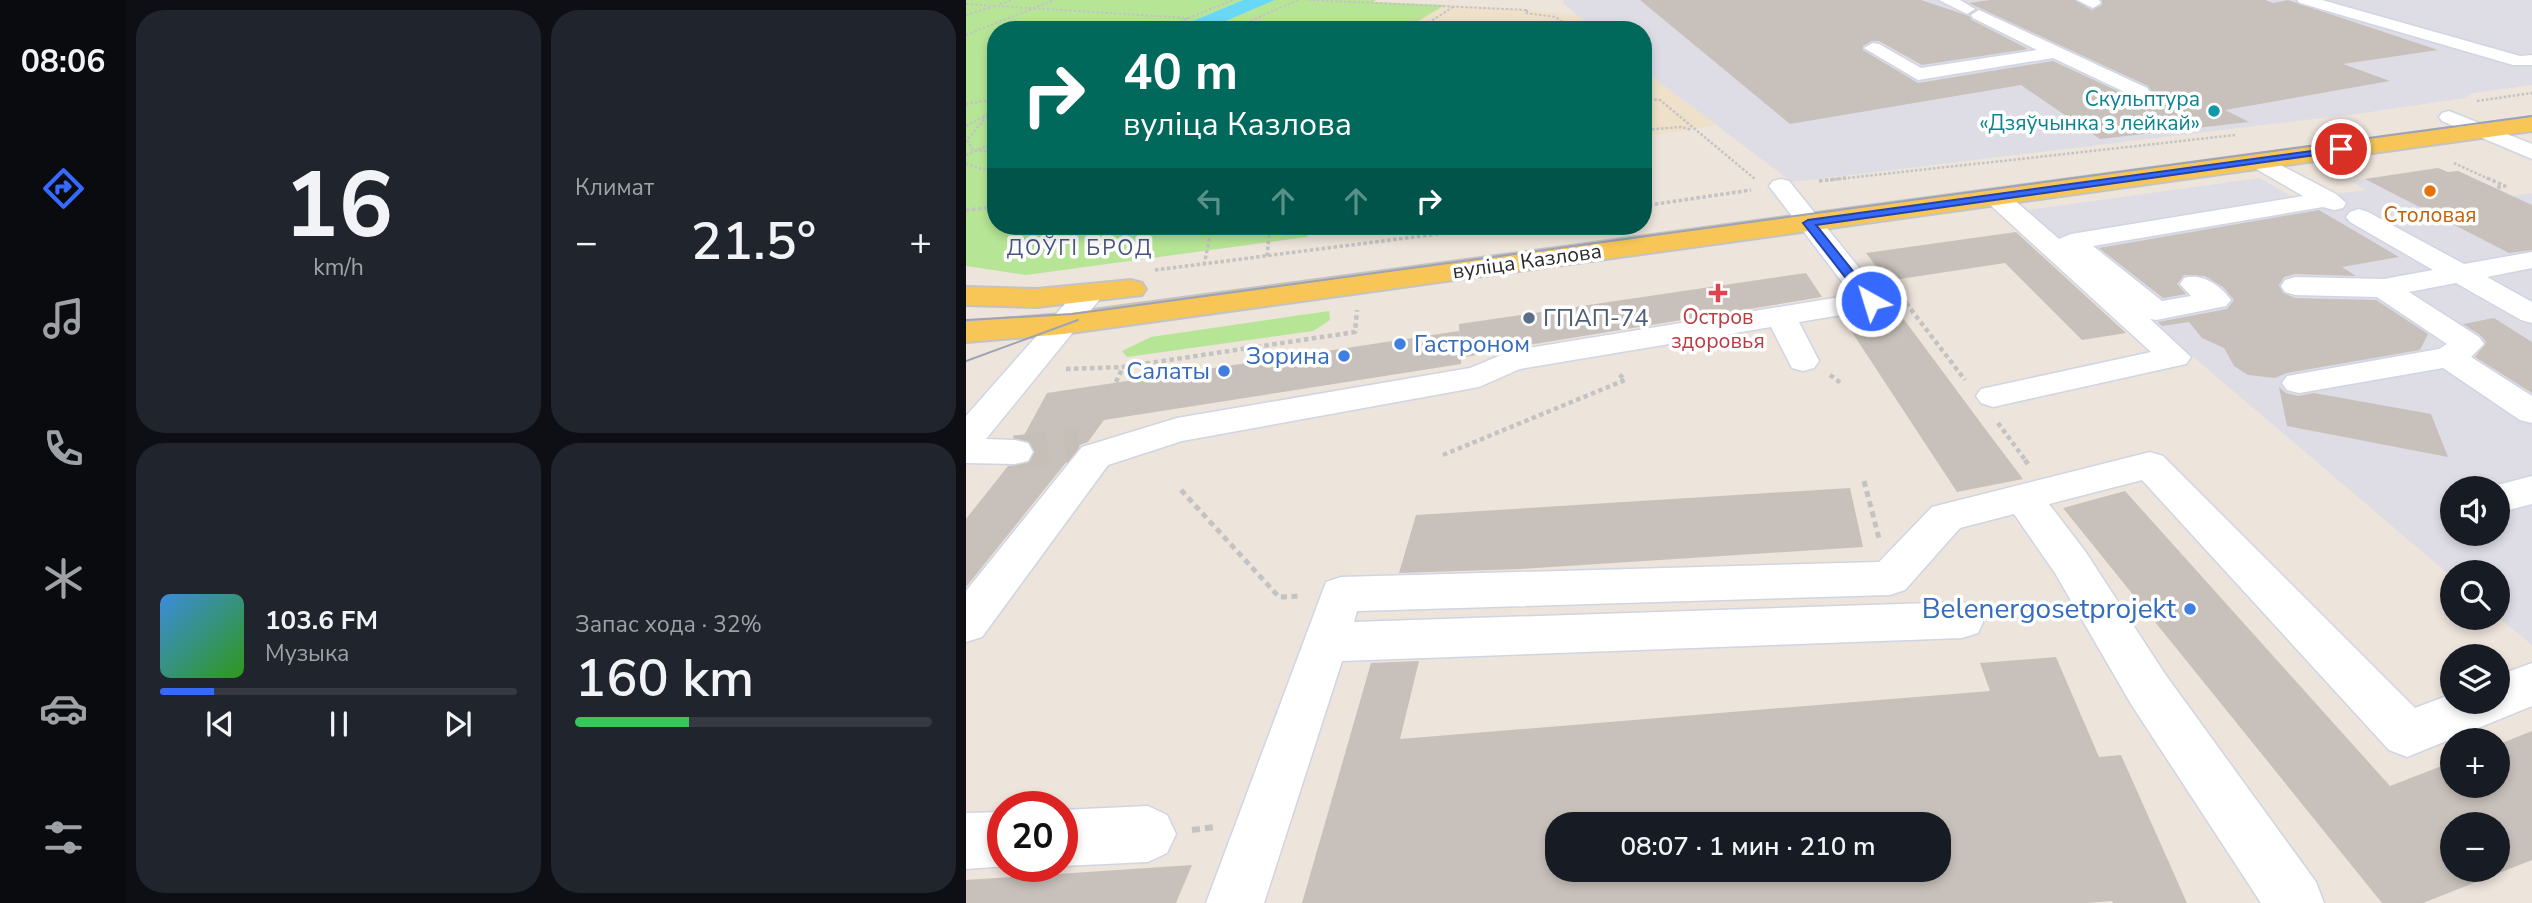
<!DOCTYPE html>
<html lang="ru">
<head>
<meta charset="utf-8">
<style>
	body { margin:0; font-family:"Nunito Sans",sans-serif; background:#20242c; color:#f1f3f6; height:100vh; display:flex; flex-direction:column; font-size:26px; white-space:nowrap }
	* { box-sizing:border-box; margin:0 }
	p { font-size:23px; color:#9ea1a6 }
	.icon { flex:none; width:38px; height:38px; fill:none; stroke:currentColor; stroke-width:2; stroke-linecap:round; stroke-linejoin:round }
	.map { position:relative; flex:1; overflow:hidden }
	.details { display:flex; flex-direction:column; gap:10px; padding:10px; background:#0d0f14; width:840px }
	.details>* { flex:none }
	.hud { position:absolute; left:21px; top:21px; width:665px; height:214px; border-radius:28px; box-shadow:0 4px 10px #0003; background:#00695c; color:#fff; overflow:hidden }
	.fabs { position:absolute; left:1474px; top:476px; display:grid; gap:14px }
	.fabs a { display:grid; place-items:center; width:70px; height:70px; border-radius:50%; background:#171b24; box-shadow:0 4px 10px #0003; font-size:35px }
	.speed { position:absolute; left:21px; top:791px; display:flex; gap:14px; font-size:35px; font-weight:700; text-align:center }
	.speed>* { display:grid; place-content:center; width:91px; height:91px; border-radius:50%; background:#171b24; box-shadow:0 4px 10px #0003; line-height:1 }
	.speed .limit { border:10px solid #d22; background:#fff; color:#111 }
	.pin { position:absolute; display:grid; place-items:center; width:60px; height:60px; color:#fff; margin:-30px; border:4px solid #fff; border-radius:50%; box-shadow:0 2px 7px #0007 }
	.me { position:absolute; width:77px; margin:-38px; rotate:321deg; stroke-linejoin:round; filter:drop-shadow(0 0 5px #0008) }
	.turn { display:flex; align-items:center; gap:24px; height:147px; padding:0 21px; font-size:32px }
	.turn .icon { width:91px; height:91px; stroke-width:2.5 }
	.turn b { display:block; font-size:49px; line-height:60px }
	.lanes { display:flex; align-items:center; height:66px; padding:0 21px; background:#0003; justify-content:center; gap:35px; direction:ltr }
	.lanes .off { opacity:.35 }
	.big { font-size:52px; font-weight:600; line-height:1.1 }
	.details .widget { flex:1; display:flex; flex-direction:column; justify-content:center; gap:10px; min-width:0; padding:0 24px; border-radius:28px; background:#20242c }
	.details .dial { align-items:center; gap:0 }
	.dial b { font-size:91px; line-height:1 }
	.song { display:flex; align-items:center; gap:21px }
	.cover { width:84px; height:84px; border-radius:10px; background:linear-gradient(135deg,hsl(210 70% 55%),hsl(110 70% 35%)) }
	.played { height:7px; border-radius:4px; background:linear-gradient(90deg,#3669ff 15%,#363941 15%) }
	.keys { display:flex; justify-content:space-around; direction:ltr }
	.heat { display:flex; justify-content:space-between; align-items:center; font-size:38px; direction:ltr }
	.charge { height:10px; border-radius:5px; background:linear-gradient(90deg,#34c759 32%,#363941 0) }
	.details .tiles { flex:1; display:grid; gap:10px; grid-template-columns:repeat(2,1fr) }
	.trip { position:absolute; left:579px; top:812px; width:406px; height:70px; border-radius:28px; background:#171b24; box-shadow:0 4px 10px #0003; font-weight:600; line-height:70px; text-align:center }
	main { display:flex; flex:1; min-height:0 }
	.dock { display:flex; flex-direction:column; width:126px; justify-content:space-around; align-items:center; background:#090b0e; color:#9ea1a6 }
	.dock .icon { width:49px; height:49px }
	.dock .on { color:#3669ff }
	.dock b { font-size:32px; color:#f1f3f6 }
	.map>svg:first-child { display:block }
	.industrial { fill:#dedce5; fill-rule:evenodd }
	.education { fill:#efe0c9 }
	.green { fill:#b6e695 }
	.water { fill:#69d8f4 }
	.building { fill:#c8c1bb; fill-rule:evenodd }
	.lines { fill:none; stroke-linecap:round; stroke-linejoin:round }
	.minor-tunnel { stroke:#c6bfb8; stroke-width:33; stroke-dasharray:33 17; stroke-linecap:butt }
	.minor-casing { stroke:#d0d5e3; stroke-width:3 }
	.major-casing { stroke:#c3c3c3; stroke-width:4 }
	.path-far5 { stroke:#c3c3c3; stroke-width:2; stroke-dasharray:2.5 2; stroke-linecap:butt }
	.path-far4 { stroke:#c3c3c3; stroke-width:2.5; stroke-dasharray:2.5 2; stroke-linecap:butt }
	.path-far3 { stroke:#c3c3c3; stroke-width:3.5; stroke-dasharray:3.5 2.5; stroke-linecap:butt }
	.path-far2 { stroke:#c3c3c3; stroke-width:4.5; stroke-dasharray:4.5 3.5; stroke-linecap:butt }
	.path-far1 { stroke:#c3c3c3; stroke-width:5; stroke-dasharray:6 4.5; stroke-linecap:butt }
	.path { stroke:#c3c3c3; stroke-width:6; stroke-dasharray:8 5; stroke-linecap:butt }
	.minor { fill:#fff; fill-rule:evenodd }
	.major { fill:#f7c656; fill-rule:evenodd }
	.tram { stroke:#9da2b5; stroke-width:2 }
	.route { fill:#3669ff; stroke:#2344a6; stroke-width:2 }
	.culture-dot { fill:#0f9aa8; stroke:#fff; stroke-width:2.5 }
	.food-dot { fill:#e8710a; stroke:#fff; stroke-width:2.5 }
	.health-dot { fill:#e0444e; stroke:#fff; stroke-width:2.5 }
	.service-dot { fill:#5c6f8a; stroke:#fff; stroke-width:2.5 }
	.shop-dot { fill:#3f7fe0; stroke:#fff; stroke-width:2.5 }
	.labels { text-anchor:middle; dominant-baseline:central; stroke-width:7; stroke-linejoin:round; paint-order:stroke }
	.far-culture-label { font-size:21px; fill:#0d838f; stroke:#fff; text-anchor:end }
	.far-food-label { font-size:21px; fill:#c56008; stroke:#fff }
	.far-neighbourhood-label { font-size:21px; letter-spacing:2px; fill:#48557c; stroke:#fff }
	.far-street-label { font-size:21px; fill:#2a2a2a; stroke:#fff }
	.far-health-label { font-size:21px; fill:#be3a42; stroke:#fff }
	.service-label { font-size:24px; fill:#4e5e75; stroke:#fff; text-anchor:start }
	.shop-label { font-size:24px; fill:#366cbe; stroke:#fff; text-anchor:end }
	.near-shop-label { font-size:28px; fill:#366cbe; stroke:#fff; text-anchor:end }
</style>
</head>
<body>
<main>
<nav class="dock">
<b>08:06</b>
<svg class="icon on" aria-label="directions" viewBox="0 0 24 24"><path d="M12 3l9 9-9 9-9-9zM9 14v-3h6M13 9l2 2-2 2"/></svg>
<svg class="icon" aria-label="music" viewBox="0 0 24 24"><path d="M9 18V5l10-2v13"/><circle cx="6" cy="18" r="3"/><circle cx="16" cy="16" r="3"/></svg>
<svg class="icon" aria-label="phone" viewBox="0 0 24 24"><path d="M5 4h4l2 5-3 2q2 4 5 5l2-3 5 2v4C11 20 4 13 5 4z"/></svg>
<svg class="icon" aria-label="climate" viewBox="0 0 24 24"><path d="M12 3v18M4 7l16 10M4 17L20 7"/></svg>
<svg class="icon" aria-label="car" viewBox="0 0 24 24"><path d="M5 17H2v-5l4-1 3-4h7l3 4 3 1v5h-3M9 17h6M6 11h13"/><circle cx="7" cy="17" r="2"/><circle cx="17" cy="17" r="2"/></svg>
<svg class="icon" aria-label="filters" viewBox="0 0 24 24"><path d="M4 7h16M4 17h16"/><circle cx="9" cy="7" r="2"/><circle cx="15" cy="17" r="2"/></svg>
</nav>
<section class="details">
<div class="tiles">
<div class="widget dial"><b>16</b><p>km/h</p></div>
<div class="widget"><p>Климат</p>
<div class="heat"><a>−</a><b class="big">21.5°</b><a>+</a></div>
</div>
<div class="widget">
<div class="song"><i class="cover"></i><div><b>103.6 FM</b><p>Музыка</p></div></div>
<div class="played"></div>
<div class="keys"><svg class="icon" aria-label="previous" viewBox="0 0 24 24"><path d="M18 5L8 12l10 7zM5 5v14"/></svg><svg class="icon" aria-label="pause" viewBox="0 0 24 24"><path d="M8 5v14M16 5v14"/></svg><svg class="icon" aria-label="next" viewBox="0 0 24 24"><path d="M6 5l10 7-10 7zM19 5v14"/></svg></div>
</div>
<div class="widget"><p>Запас хода · 32%</p><b class="big">160 km</b><div class="charge"></div></div>
</div>
</section>
<div class="map">
<svg width="1566" height="903" viewBox="0 0 1566 903">
	<rect width="100%" height="100%" fill="#ede4db"/>
	<path class="industrial" d="M598 0H1566V85L1507 93 1499 98 1397 113 826 182 677 70V30H628L597 3Z
		M1472 168 1482 172 1492 171 1541 193 1534 198 1566 193V645L1531 616V572H1486V577L1056 211 1294 178 1329 199 1401 190 1384 181ZM1486 488H1531V534H1486Z"/>
	<path class="education" d="M479 5 565 10 613 16 628 30H437Z
		M677 70 715 99 751 125 677 137Z"/>
	<path class="green" d="M0 0H277L205 30H30V226H343L341 237 60 275 0 266Z
		M309 0H410L407 2 479 5 437 30H239Z
		M363 311 364 320 347 331 161 357 156 351 185 337Z"/>
	<path class="water" d="M277 0H309L239 30H205Z"/>
	<path class="building" d="M674 0H955L1003 16 1006 20 1062 49 956 65 913 41H906L897 46V50L952 83 1087 61 1173 101 1187 93 1182 86 1003 3 1024 0H1109L1126 10 1136 5V0H1299L1307 3 1322 0 1472 50 1377 64 1424 81 1259 110 1283 122 1134 139 1055 85 824 124Z
		M1472 168 1482 172 1492 171 1566 205V250L1543 253 1399 179Z
		M1353 210 1433 257 1376 267 1390 276 1329 274 1318 277 1313 285 1317 293 1329 298 1410 300 1462 334 1454 350 1321 373 1309 378 1282 375 1268 366 1258 348 1236 338 1223 322 1196 326 1192 322 1261 309 1268 300 1257 287 1239 276 1218 275 1211 284 1220 294 1197 298 1133 248Z
		M1050 232 1160 333 1116 340 1039 263 921 281 900 253Z
		M840 273 856 297 545 348 495 358V364L138 420 122 442 114 445 0 587V519L42 466 64 462 69 451 64 442 56 439 81 393 493 331 494 346 493 324Z
		M934 314 1026 438 1057 479 991 492 880 323Z
		M1528 318 1566 342V393L1509 357 1520 342 1514 335 1497 324Z
		M1313 387 1320 393 1332 396 1348 393 1465 414 1482 457 1321 426Z
		M884 488 897 547 554 569 433 573 450 515Z
		M1159 491 1424 786 1486 762V786H1531V745L1566 731V860L1457 903H1416L1097 508ZM1486 824H1531V870H1486Z
		M1090 657 1133 757 1155 755 1221 903H1147L1146 901 1121 903H336L405 663 453 661 434 739 1024 691 1014 663ZM592 824H973V870H592Z
		M226 865 210 903H0V880Z"/>
	<g class="lines">
		<path class="minor-tunnel" d="M49 452 113 445"/>
		<defs>
			<path id="minor" d="M973 0H994L1009 9 1001 14Z
				M1111 0H1133L1135 3 1127 8Z
				M1331 0H1356L1554 56 1566 55V65H1547L1334 3Z
				M1013 10 1181 88 1184 92 1174 98 1167 96 1087 58 952 80 898 48 907 43 913 44 955 68 1071 50 1007 18 1005 15Z
				M1483 111 1566 144V159L1476 121 1473 117 1476 113Z
				M1293 154 1370 194 1380 203 1377 208 1368 210 1357 207 1127 246 1196 301 1225 296 1214 284 1218 278C1236 273 1254 285 1265 300L1260 306 1190 320 1184 319 1225 357 1220 364 1027 407 1015 403 1010 396 1015 389 1185 352 1021 202 1018 197 1021 192 1030 190 1039 192 1093 239 1105 234 1337 196 1285 166 1282 161 1285 156Z
				M815 179 823 181 920 301 915 307 905 310 833 322 853 361 848 368 837 371 826 368 805 327 554 369 513 387 216 441 142 465 16 637 0 642V591L116 447 211 418 504 368 545 351 886 295 803 186 807 181Z
				M1393 209 1402 212 1498 264 1566 252V268L1521 277 1566 302V323L1555 320 1490 283 1443 292 1513 337 1518 344 1505 357 1566 396V423L1554 420 1477 368 1333 393 1321 390 1316 383 1321 376 1473 349 1481 344 1411 297 1329 295 1319 292 1315 286 1319 280 1329 277 1418 279 1467 270 1384 222 1380 217 1384 212Z
				M123 285 133 288 138 294 20 439 49 440 62 443 67 452 62 461 49 464 0 463V416L113 288Z
				M1184 452 1197 456 1449 708 1486 694V702H1531V676L1566 663V706L1441 757 1423 750 1176 480 1083 504 1119 551 1199 674 1350 882 1358 903H1295L1165 704 1089 573 1048 514 994 528 939 590 924 595 391 611 388 622 996 602 1012 607 1018 620 1012 633 996 638 376 661 298 903H240L360 582 375 577 913 562 966 507Z
				M1566 476V504L1531 513V488H1520Z
				M182 806 201 815 210 834 201 853 182 862 96 866V810Z
				M37 812V866H41L0 869V813Z"/>
			<path id="major" d="M1566 117V131L97 334 0 342V322L97 314Z
				M165 280 176 283 180 289 176 295 71 307 0 305V287L71 289Z"/>
		</defs>
		<use href="#minor" class="minor-casing"/>
		<use href="#major" class="major-casing"/>
		<path class="path-far5" d="M342 0 562 10 559 13 590 17 607 30
			M0 4 222 18
			M34 4 47 0
			M0 15 26 7
			M193 30 267 0
			M264 30 332 0
			M451 30 487 7
			M0 35 88 0"/>
		<path class="path-far4" d="M677 94 682 99 694 100 789 179
			M1511 101 1566 93
			M0 104 30 99
			M21 116 1 140 7 150 30 152
			M0 126 30 110
			M677 130 715 127 726 130
			M0 155 30 142
			M1488 163 1525 180
			M0 164 30 173
			M864 180 1270 135"/>
		<path class="path-far3" d="M1521 178 1539 186 1529 188
			M853 181 880 178
			M677 206 785 190
			M0 210 30 207
			M231 226 243 232
			M296 226 303 230
			M301 256 304 226
			M238 265 246 226
			M189 270 534 226
			M939 301 942 305"/>
		<path class="path-far2" d="M940 303 999 380
			M100 369 157 367 389 332 391 310
			M864 375 875 383
			M150 382 157 367
			M1032 423 1060 461
			M477 455 659 380 651 372"/>
		<path class="path-far1" d="M1059 460 1062 464
			M898 481 913 538
			M215 490 313 597 336 596"/>
		<path class="path" d="M226 830 248 827"/>
		<use href="#minor" class="minor"/>
		<use href="#major" class="major"/>
		<path class="tram" d="M0 320 106 314 1566 116
			M0 361 112 320"/>
	</g>
	<path class="route" d="M1375 147H1378V151L850 225 911 301 905 305 900 304 837 223 842 220Z"/>
	<circle class="culture-dot" cx="1248" cy="111" r="7"/>
	<circle class="food-dot" cx="1464" cy="191" r="7"/>
	<path class="health-dot" d="M748.5 282.5h7v7h7v7h-7v7h-7v-7h-7v-7h7z"/>
	<circle class="service-dot" cx="563" cy="318" r="7"/>
	<g class="shop-dot">
		<circle cx="434" cy="344" r="7"/>
		<circle cx="378" cy="356" r="7"/>
		<circle cx="258" cy="371" r="7"/>
		<circle cx="1224" cy="609" r="7"/>
	</g>
	<g class="labels">
		<g class="far-culture-label">
			<text x="1234" y="99">Скульптура<tspan x="1234" dy="24">«Дзяўчынка з лейкай»</tspan></text>
		</g>
		<g class="far-food-label">
			<text x="1464" y="215">Столовая</text>
		</g>
		<g class="far-neighbourhood-label">
			<text x="114" y="248">ДОЎГІ БРОД</text>
		</g>
		<g class="far-street-label">
			<text transform="translate(561 261) rotate(-8)">вуліца Казлова</text>
		</g>
		<g class="far-health-label">
			<text x="752" y="317">Остров<tspan x="752" dy="24">здоровья</tspan></text>
		</g>
		<g class="service-label">
			<text x="577" y="318">ГПАП-74</text>
		</g>
		<g class="shop-label">
			<text x="448" y="344" text-anchor="start">Гастроном</text>
			<text x="364" y="356">Зорина</text>
			<text x="244" y="371">Салаты</text>
		</g>
		<g class="near-shop-label">
			<text x="1210" y="609">Belenergosetprojekt</text>
		</g>
	</g>
</svg>
<div class="fabs">
<a><svg class="icon" aria-label="sound" viewBox="0 0 24 24"><path d="M4 9h4l5-4v14l-5-4H4zM17 9q2 3 0 6"/></svg></a>
<a><svg class="icon" aria-label="search" viewBox="0 0 24 24"><circle cx="10" cy="10" r="6"/><path d="M15 15l6 6"/></svg></a>
<a><svg class="icon" aria-label="layers" viewBox="0 0 24 24"><path d="M12 4l9 5-9 5-9-5zM3 14l9 5 9-5"/></svg></a>
<a>+</a>
<a>−</a>
</div>
<div class="speed"><div class="limit">20</div></div>
<div class="pin" style="left:1375px;top:149px;background:#d93025"><svg class="icon" aria-label="arrive" viewBox="0 0 24 24"><path d="M6 21V4h12l-3 4 3 4H6"/></svg></div>
<svg class="me" style="left:905px;top:301px" viewBox="-20 -20 40 40"><circle r="17" fill="#3669ff" stroke="#fff" stroke-width="3"/><path d="M0-11L8 9 0 5-8 9z" fill="#fff"/></svg>
<div class="trip">08:07 · 1 мин · 210 m</div>
<div class="hud">
<div class="turn"><svg class="icon" aria-label="right" viewBox="0 0 24 24"><path d="M7 20v-9h11M14 6l5 5-5 5"/></svg><div><b>40 m</b>вуліца Казлова</div></div>
<div class="lanes"><svg class="icon off" aria-label="left" viewBox="0 0 24 24"><path d="M17 20v-9H6M10 6l-5 5 5 5"/></svg><svg class="icon off" aria-label="ahead" viewBox="0 0 24 24"><path d="M12 20V5M6 11l6-6 6 6"/></svg><svg class="icon off" aria-label="ahead" viewBox="0 0 24 24"><path d="M12 20V5M6 11l6-6 6 6"/></svg><svg class="icon" aria-label="right" viewBox="0 0 24 24"><path d="M7 20v-9h11M14 6l5 5-5 5"/></svg></div>
</div>
</div>
</main>
</body>
</html>
